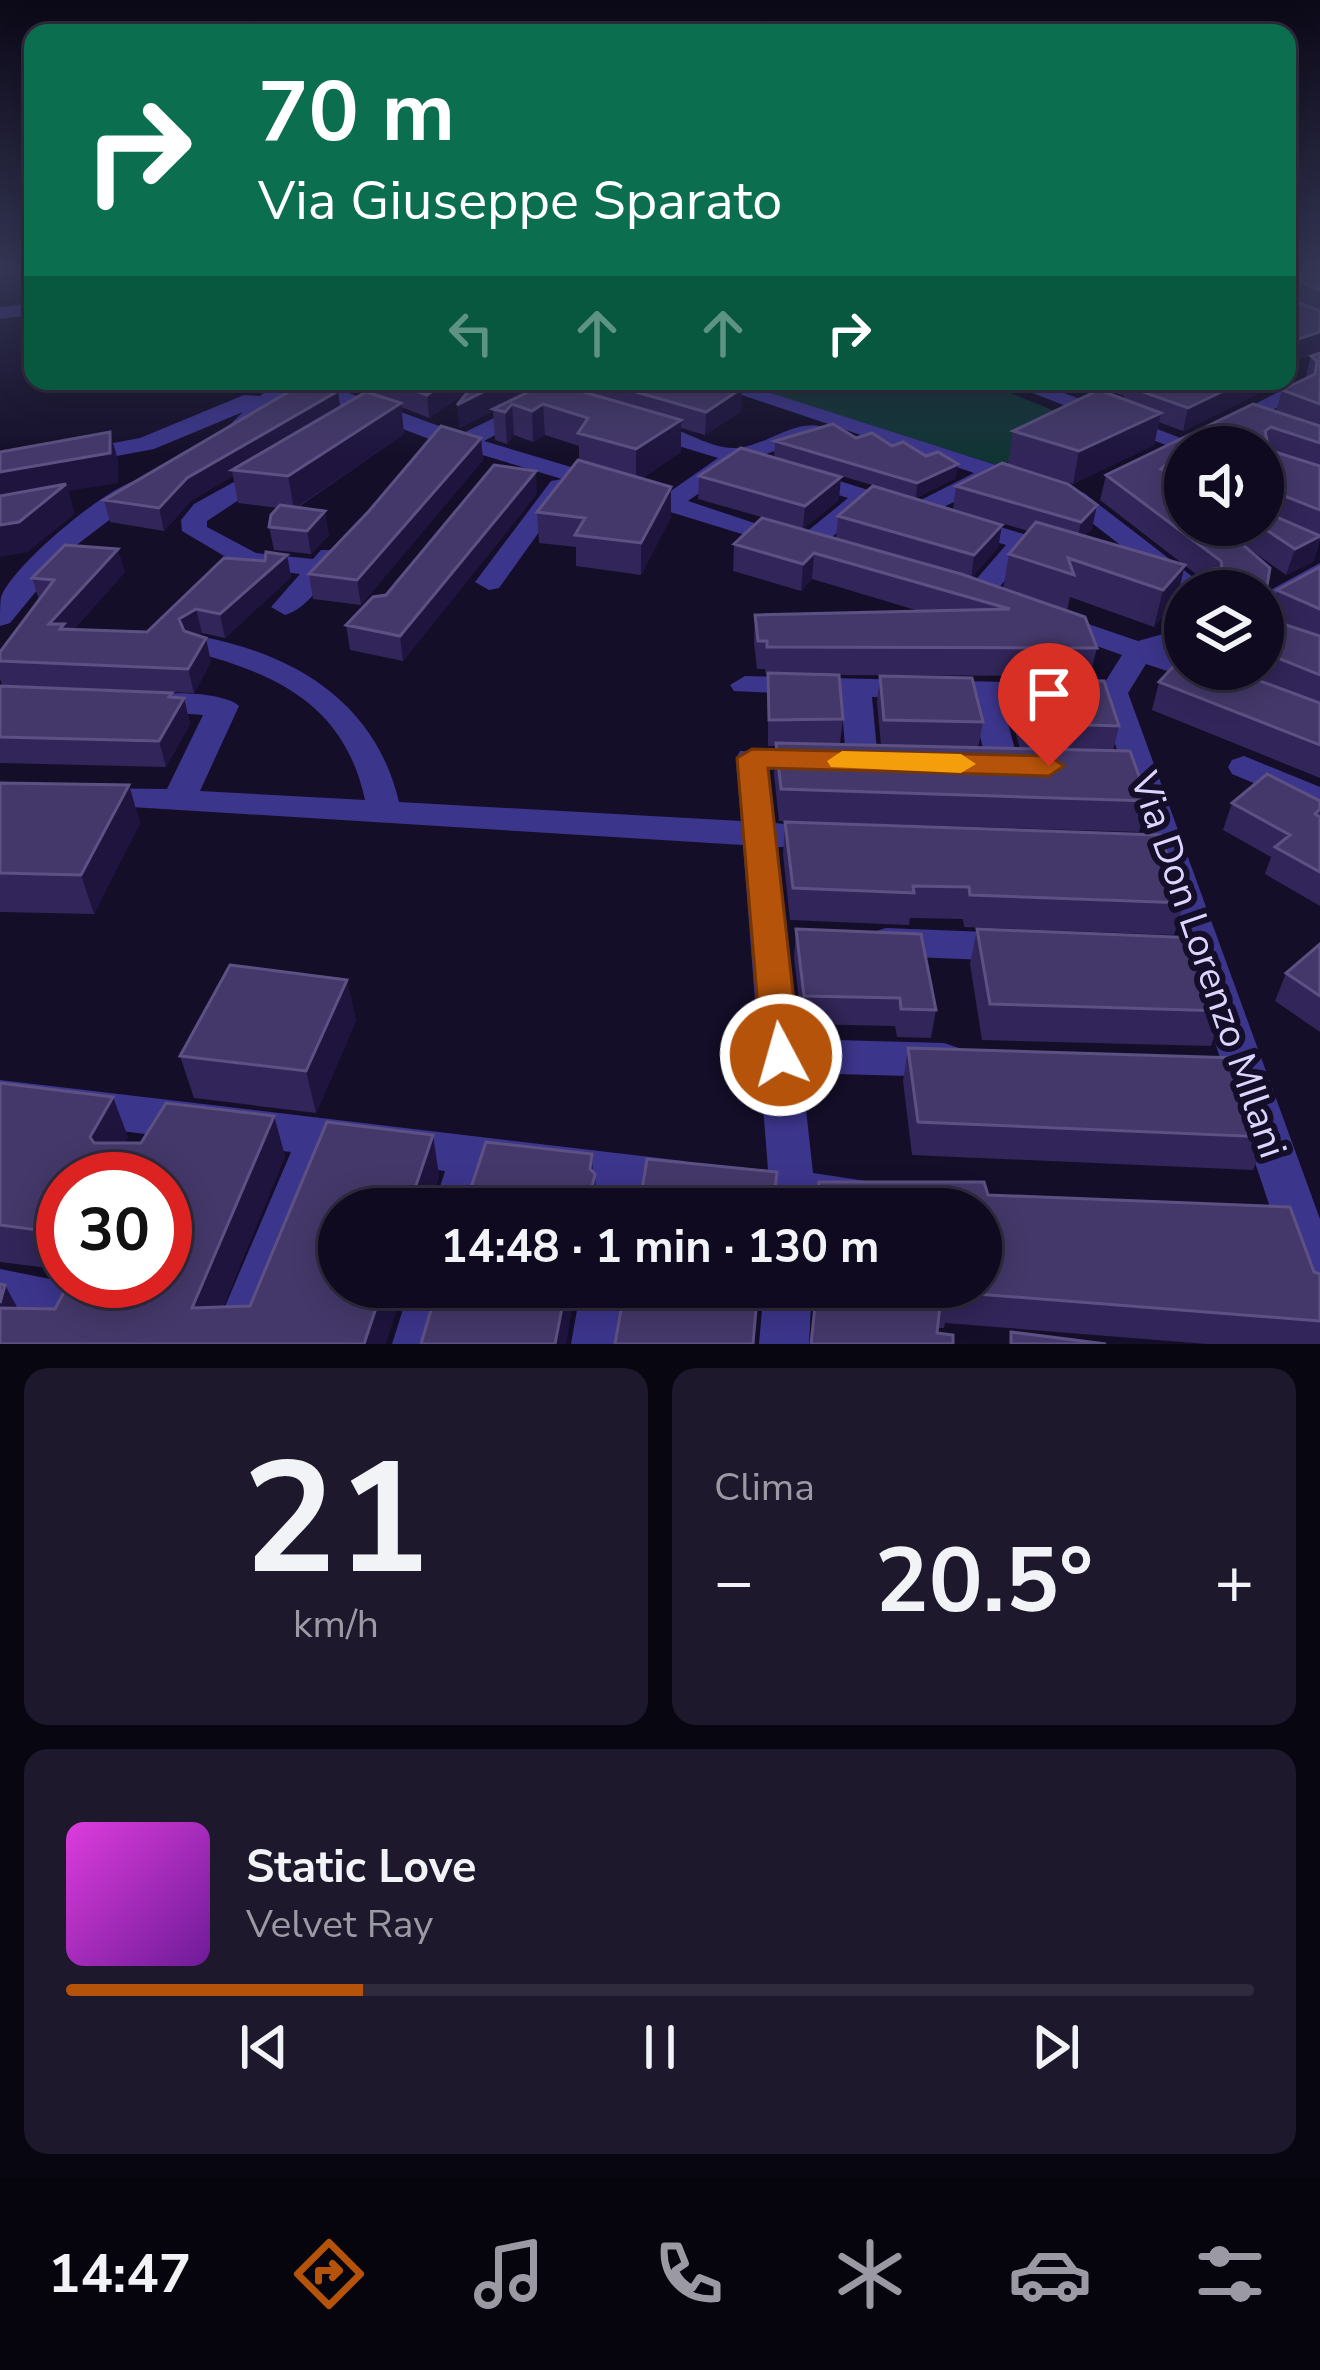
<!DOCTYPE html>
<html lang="it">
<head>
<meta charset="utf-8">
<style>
	body { margin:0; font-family:"Nunito Sans",sans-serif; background:#1d182c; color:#f1f3f6; height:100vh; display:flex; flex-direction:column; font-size:45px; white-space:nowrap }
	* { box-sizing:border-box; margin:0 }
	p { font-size:39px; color:#9b9aa4 }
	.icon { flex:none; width:66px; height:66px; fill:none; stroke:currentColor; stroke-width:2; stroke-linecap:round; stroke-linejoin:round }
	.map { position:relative; height:1344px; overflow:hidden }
	.drawer { display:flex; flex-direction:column; gap:24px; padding:24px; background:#080611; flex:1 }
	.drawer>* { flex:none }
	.guide { position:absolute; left:24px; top:24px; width:1272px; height:366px; border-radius:24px; box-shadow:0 6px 30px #0003,0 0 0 3px #2f2b3d; background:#0b6e4f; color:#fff; overflow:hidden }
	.fabs { position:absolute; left:1164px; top:426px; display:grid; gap:24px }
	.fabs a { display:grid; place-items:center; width:120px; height:120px; border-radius:50%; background:#0f0a1f; box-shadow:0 6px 30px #0003,0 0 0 3px #2f2b3d; font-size:60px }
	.speed { position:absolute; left:36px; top:1152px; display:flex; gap:24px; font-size:60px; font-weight:700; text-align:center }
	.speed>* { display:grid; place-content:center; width:156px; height:156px; border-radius:50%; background:#0f0a1f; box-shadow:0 6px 30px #0003,0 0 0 3px #2f2b3d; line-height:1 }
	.speed .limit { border:18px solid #d22; background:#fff; color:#111 }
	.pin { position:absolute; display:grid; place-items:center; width:102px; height:102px; color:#fff; margin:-123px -51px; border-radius:50% 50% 50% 0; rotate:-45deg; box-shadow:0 0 12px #0007 }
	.pin .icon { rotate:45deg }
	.me { position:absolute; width:132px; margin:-66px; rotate:354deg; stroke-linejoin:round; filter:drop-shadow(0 0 9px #0008) }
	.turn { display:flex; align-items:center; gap:42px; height:252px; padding:0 36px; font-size:54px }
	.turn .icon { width:156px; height:156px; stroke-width:2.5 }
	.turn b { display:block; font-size:84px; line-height:102px }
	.lanes { display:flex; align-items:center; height:114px; padding:0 36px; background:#0003; justify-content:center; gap:60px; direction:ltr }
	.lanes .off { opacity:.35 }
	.big { font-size:90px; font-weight:700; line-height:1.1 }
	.drawer .card { flex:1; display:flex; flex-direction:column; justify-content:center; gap:18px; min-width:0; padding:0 42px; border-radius:24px; background:#1d182c }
	.drawer .dial { align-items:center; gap:0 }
	.dial b { font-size:156px; line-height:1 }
	.song { display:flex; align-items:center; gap:36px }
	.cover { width:144px; height:144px; border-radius:18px; background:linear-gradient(135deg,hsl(300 70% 55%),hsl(280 70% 35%)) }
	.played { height:12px; border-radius:6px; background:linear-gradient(90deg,#b45309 25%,#2f2b3d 25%) }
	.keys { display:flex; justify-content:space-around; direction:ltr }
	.heat { display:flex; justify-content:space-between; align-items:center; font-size:66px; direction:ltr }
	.drawer .tiles { flex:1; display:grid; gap:24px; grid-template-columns:1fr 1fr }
	.card:last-child { grid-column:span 2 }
	.trip { position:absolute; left:318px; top:1188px; width:684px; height:120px; border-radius:60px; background:#0f0a1f; box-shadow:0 6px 30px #0003,0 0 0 3px #2f2b3d; font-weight:700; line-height:120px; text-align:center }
	.tab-bar { display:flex; height:192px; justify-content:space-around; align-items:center; background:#06040c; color:#9b9aa4 }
	.tab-bar .icon { width:84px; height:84px }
	.tab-bar .on { color:#b45309 }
	.tab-bar b { font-size:54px; color:#f1f3f6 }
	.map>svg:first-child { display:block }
	.green { fill:#103434 }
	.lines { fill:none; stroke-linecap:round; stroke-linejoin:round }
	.street { fill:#3c358c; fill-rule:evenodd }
	.wall { fill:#322559; fill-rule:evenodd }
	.shaded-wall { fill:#1e143e }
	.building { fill:#44386a; stroke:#5c5182; stroke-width:3 }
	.route { fill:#b45309; stroke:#753606; stroke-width:3 }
	.slow { fill:#f59e0b }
	.labels { text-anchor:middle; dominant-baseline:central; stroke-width:12; stroke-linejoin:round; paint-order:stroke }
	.near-street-label { font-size:39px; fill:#dcd6ff; stroke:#140e29 }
</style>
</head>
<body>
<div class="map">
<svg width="1320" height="1344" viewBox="0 0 1320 1344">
	<rect width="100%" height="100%" fill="#140e29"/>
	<path class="green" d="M726 381H981L1087 424 1000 466Z"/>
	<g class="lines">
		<path class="street" d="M33 303V315L0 319V307Z
			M278 381H316L461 434 570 381H598L484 441 665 495 718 458 636 433V423C670 417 704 450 737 448 765 446 792 421 820 426V436L760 456 913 504 974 473 700 381H733L1084 493 1211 591H1185V595L1066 503 997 481 919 519 870 504 816 551 807 553 794 545H778L569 481 572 486 499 588 489 590 475 582 551 481 562 479 429 439 296 388 239 439H223L220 434 243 412 154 449 0 478V464L140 438 244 395 260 396ZM740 464 848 498 799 538 688 501Z
			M1002 381H1033L1196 444 1184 451 1176 449Z
			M1298 382 1309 388 1306 393 1236 428H1220L1217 423Z
			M270 462 278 464V474L207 521V527L256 553 313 559 321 550H339L343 556C329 575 308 609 285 615L271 607 300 574 241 566 182 531 181 520 194 504Z
			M137 480 149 487 146 492 70 550 10 623 0 626C0 618 0 604 1 597 13 565 104 489 137 480Z
			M965 517 1066 546 1070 552 1057 560 1029 552 986 603H966L962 597 966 591 1006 545 956 530 952 525Z
			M1320 563V583L1263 614V594Z
			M1056 613 1138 641 1185 628V646L1167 651 1185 658V669H1199L1196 674 1185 677 1146 664 1128 693 1320 1219V1308L1303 1301 1296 1285 1098 693 1122 655 1046 628 1042 622 1046 616Z
			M1263 623 1320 644V663L1263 642Z
			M203 637C297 655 376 704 399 802L741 821 736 758 740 751 827 753 831 760 827 767 769 769 775 823 838 830 843 838 838 846 778 847 799 1039 944 1043 959 1048 965 1060 959 1072 944 1077 802 1073 813 1173 873 1182 880 1197 874 1209 738 1208 722 1202 715 1188 722 1174 738 1168 768 1170 743 845 83 804 78 796 83 788 167 789 203 715 138 710 134 703C147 688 225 691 239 706L200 791 365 800C345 706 278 674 193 652L188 646 193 640Z
			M745 676 1047 683 1062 692 1047 701 1002 700 1019 765 1015 772H991L987 765 971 699 872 697 878 761 874 768H850L846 761 841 696 734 691 730 685Z
			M1244 756 1320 787V811L1232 774 1228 767 1232 760Z
			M886 928 1012 933 1026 937 1031 947 1026 957 1012 961 886 956 873 952 867 942 873 932Z
			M0 1080 684 1161 700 1167 707 1181 700 1195 684 1201 644 1196 642 1209H596L599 1191 488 1177 479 1209H433L445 1171 333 1157 259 1344H209L291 1152 0 1116Z
			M0 1269 85 1286 92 1303 85 1320 68 1327 0 1315Z
			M410 1287H458L442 1344H392Z
			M581 1287H629L621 1344H571Z
			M764 1287H812L809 1344H759Z"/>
	</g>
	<path class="wall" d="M1287 269H1320V352L1289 362 1287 368Z
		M1320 353V539L1313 562 1286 575 1238 541 1267 586 1263 598V591H1209L1210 585 1100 500 1106 475 1276 411 1282 390 1305 379 1311 356ZM1185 447 1263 525H1185Z
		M329 381H557L552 383 578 391V381H715L742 388 741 411 705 435 681 428V452L641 479 671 487V517L641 575 576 566V547L539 543 537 512 579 461V446L545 435 533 442 514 435 507 444 495 440 493 411 459 428 469 391 429 418 401 407 404 434 297 508 329 535 311 554 274 550 269 527 278 508 238 503 233 476 192 500 164 531 110 522 104 500 340 407 364 394Z
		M1082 381H1283L1183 431 1159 422 1154 445 1073 484 1008 464 1013 431 1124 399V396Z
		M481 438 483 460 361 605 313 599 309 574Z
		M856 438 892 446 956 478 916 498 774 456 775 441Z
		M1002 463 1092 529 1084 536 1185 565 1176 601 1154 627 1070 597 1067 611 1097 648 1090 676 839 675 843 719 840 744 881 745 877 702 880 676 983 722 978 748 1020 749 1008 705 1013 679 1119 726 1113 751 1148 801 1139 832 779 821 774 774 776 746H768V675H766L765 669H757L754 643 755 615 919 611 812 579 801 591 733 571 734 544 836 539 838 516 1002 525 998 548 971 578 1003 589 1009 554 1028 531 953 509 956 486Z
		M699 476 839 500 803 529 698 499Z
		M537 494 403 661 350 650 346 625 386 595Z
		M287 555 291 577 225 638 202 633 197 635 211 662 194 693 2 685 0 679V652L39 600 32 578 125 572 73 630 147 632 265 561Z
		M1320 567V778L1152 710 1159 682 1251 678 1253 669H1263V647L1291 627 1269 616 1277 590Z
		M0 686 184 698 190 724 166 767 0 763Z
		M0 783 129 785 140 823 94 914 0 912Z
		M1320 801V906L1265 874 1271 857 1223 830 1232 803Z
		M785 822 1184 903 1174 935 964 927 963 919 910 918 909 925 790 920 783 854Z
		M796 929 936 1010 931 1038 897 1037 895 1026 802 1024 794 957Z
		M977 929 1224 1011 1211 1046 982 1040 970 964Z
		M1320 944V1032L1275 1001 1286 973Z
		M347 980 356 1021 316 1113 194 1098 180 1056Z
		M908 1048 1267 1137 1253 1170 912 1155 903 1081Z
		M0 1083 128 1137 124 1143H141L274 1116 285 1156 223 1307 250 1306 439 1175 404 1287 0 1344 5 1285 18 1309H55L165 1281 63 1179V1262L62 1261 56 1269 0 1262Z
		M819 1182 988 1195 1314 1272 1320 1274V1344H1207L945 1323 944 1328H938L937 1333 953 1344 816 1287 981 1209H816Z"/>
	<path class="shaded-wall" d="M1287 269H1320V273L1287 279Z
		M1320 332V352L1289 362 1287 368V357L1292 341Z
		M447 381H483L429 418 427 395Z
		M505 381H557L493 409V411L459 428 457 405Z
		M1244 381H1283L1183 431 1188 408Z
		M742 388 741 411 705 435 706 412Z
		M338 391 341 412 232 470 233 476 192 500 164 531 159 508 187 478Z
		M401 403 404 434 294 509 288 476Z
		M512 404 514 435 507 444 505 412Z
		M543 404 545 435 533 442 532 411Z
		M1161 413 1154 445 1073 484 1079 451Z
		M681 420V452L636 482V449Z
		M110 432 118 460V483L69 491 75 514 28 552 0 557V472Z
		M481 438 483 460 361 605 357 580Z
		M1175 457 1169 481 1161 469Z
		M958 464 956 478 916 498 917 483Z
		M536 471 537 494 403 661 400 636Z
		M841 477 839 500 803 529 805 506Z
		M671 487V517L641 575V543Z
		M1272 491 1265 516H1263V493Z
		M1097 505 1092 529 1076 545 1081 522Z
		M325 511 329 535 311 554 307 531Z
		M1002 525 998 548 971 579 974 555Z
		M1219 525H1235L1232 536Z
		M1320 536 1313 562 1286 575 1295 549Z
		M118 549 125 572 67 636 49 624Z
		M814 553 812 579 801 591 803 564Z
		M287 555 291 577 225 638 220 614Z
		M1185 565 1176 601 1154 627 1163 590Z
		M1257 581 1254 591H1240V589Z
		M196 609 202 633 185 643 179 619Z
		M206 638 211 662 194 693 188 669Z
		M172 693 176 710 184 698 190 724 166 767 159 741Z
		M129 785 140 823 94 914 81 875Z
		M347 980 356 1021 316 1113 306 1071Z
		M113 1097 128 1137 106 1177 90 1137Z
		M274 1116 285 1156 208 1344 192 1308Z
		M433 1135 439 1175 428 1209H408Z
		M592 1154 593 1182 595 1174 597 1209H587Z
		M44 1221 62 1261 56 1269 37 1230Z
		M5 1285 26 1324 0 1311V1303Z
		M383 1287H404L386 1344H364Z
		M566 1287H576L566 1344H555Z"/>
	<path class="building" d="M1287 269H1291L1293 276 1320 271V290L1294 279 1288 284 1289 299 1320 311V332L1292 341 1290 359 1287 360Z
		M1320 353V404L1282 390 1315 374 1317 361 1311 356Z
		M307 381H313L338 391 187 478 159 508 104 500Z
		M388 381H447L427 395Z
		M477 381H505L457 405Z
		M598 381H715L742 388 706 412Z
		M1139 381H1244L1188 408 1126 386Z
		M549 382 681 420 636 449 578 433 588 418 543 404 532 411 512 404 505 412 493 409Z
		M1099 390 1161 413 1079 451 1013 431Z
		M366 392 401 403 288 476 232 470Z
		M1253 404 1320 426V443L1271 427 1265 431 1269 450 1320 466V510L1272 491 1263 493V447H1185V459L1175 457 1161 469 1185 481V525H1220L1270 568 1267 586 1257 581 1240 589 1215 569 1222 568 1221 561 1106 475Z
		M833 424 856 438 872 433 892 446 903 442 926 456 938 452 958 464 917 483 775 441Z
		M441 426 481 438 357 580 309 574 369 511Z
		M110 432V453L0 472V452Z
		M741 448 841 477 805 506 699 476Z
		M578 460 671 487 641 543 575 535 585 518 537 512Z
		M1002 463 1068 484 1097 505 1081 522 956 486Z
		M494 465 536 471 400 636 346 625 373 597 386 595Z
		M66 484 19 522 0 525V496Z
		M873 486 1002 525 974 555 838 516Z
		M280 505 325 511 307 531 269 527 271 515Z
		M1263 511 1320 536 1295 549 1259 525H1263Z
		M762 518 961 574 1085 617 1097 648 767 647V641H758L755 615 1010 609 814 553 803 564 734 544Z
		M1036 522 1185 565 1163 590 1068 558 1074 575 1009 554Z
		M65 545 118 549 49 624H64L60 629 147 632 224 558 265 561 266 552 287 555 220 614 196 609 179 619 184 631 206 638 188 669 0 661V652L54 580 32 578Z
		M1320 567V609L1277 590Z
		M1283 624 1320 636V675L1263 652V647Z
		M1185 654V669H1227L1320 703V745L1159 682Z
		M768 673 839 675 843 719 769 720Z
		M880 676 972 678 983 722 884 720Z
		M1013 679 1104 681 1119 726 1026 723Z
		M0 686 172 693 169 697 184 698 159 741 0 737Z
		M776 743 1130 751 1148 801 781 789Z
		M1267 774 1320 801V809L1315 814 1320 817V872L1275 847 1290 835 1232 803Z
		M0 783 129 785 81 875 0 873Z
		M785 822 1160 835 1184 903 970 895 969 887 913 886 914 893 793 888Z
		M796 929 921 934 936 1010 901 1009 900 998 804 996Z
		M977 929 1198 938 1224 1011 990 1004Z
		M1320 944V996L1286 973Z
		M230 965 347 980 306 1071 180 1056Z
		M908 1048 1238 1058 1267 1137 918 1122Z
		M0 1083 113 1097 90 1137 94 1143H141L166 1103 274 1116 192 1308 250 1306 327 1122 433 1135 408 1209H339V1287H383L364 1344H0V1308L55 1309 70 1281H165V1179H63V1233L49 1231 44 1221 37 1230 0 1225Z
		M486 1142 592 1154 590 1169 595 1174 587 1209H464Z
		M647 1159 777 1172 773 1209H639Z
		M819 1182H984L988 1195 1290 1207 1314 1272 1320 1274V1321L951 1292V1297L941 1296 937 1333 953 1335V1344H811L817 1287H981V1209H818Z
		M0 1284 5 1285 0 1303Z
		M445 1287H566L555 1344H421L431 1310 440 1307Z
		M625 1287H758L753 1344H615Z
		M1011 1332 1106 1344H1011Z"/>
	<linearGradient id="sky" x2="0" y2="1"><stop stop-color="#0b0817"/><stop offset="0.59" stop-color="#343654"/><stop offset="1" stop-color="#343654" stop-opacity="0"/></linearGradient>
	<rect width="1320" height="457" fill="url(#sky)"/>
	<path class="route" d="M752 749 1049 756 1064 766 1049 776 768 768 800 1055 795 1066 781 1070 768 1066 762 1055 737 758Z"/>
	<path class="slow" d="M842 751 961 754 976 764 961 773 831 767 827 761Z"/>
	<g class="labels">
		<g class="near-street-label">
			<text transform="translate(1208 965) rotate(71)">Via Don Lorenzo MIlani</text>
		</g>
	</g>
</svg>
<div class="fabs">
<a><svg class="icon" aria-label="sound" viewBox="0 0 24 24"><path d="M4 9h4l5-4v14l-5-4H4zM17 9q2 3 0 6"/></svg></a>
<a><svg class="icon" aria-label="layers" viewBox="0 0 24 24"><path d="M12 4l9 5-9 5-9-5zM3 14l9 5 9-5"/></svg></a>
</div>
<div class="speed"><div class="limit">30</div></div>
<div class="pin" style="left:1049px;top:766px;background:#d93025"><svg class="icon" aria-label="arrive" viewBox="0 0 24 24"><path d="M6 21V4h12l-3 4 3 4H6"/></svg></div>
<svg class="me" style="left:781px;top:1055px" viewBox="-20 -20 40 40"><circle r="17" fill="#b45309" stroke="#fff" stroke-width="3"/><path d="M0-11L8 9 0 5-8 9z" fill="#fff"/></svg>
<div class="trip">14:48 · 1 min · 130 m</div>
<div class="guide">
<div class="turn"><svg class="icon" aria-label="right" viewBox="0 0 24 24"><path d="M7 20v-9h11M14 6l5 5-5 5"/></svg><div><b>70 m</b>Via Giuseppe Sparato</div></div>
<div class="lanes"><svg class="icon off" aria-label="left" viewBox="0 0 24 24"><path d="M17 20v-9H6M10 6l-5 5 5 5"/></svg><svg class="icon off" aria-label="ahead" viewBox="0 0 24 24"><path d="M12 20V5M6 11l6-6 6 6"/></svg><svg class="icon off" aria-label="ahead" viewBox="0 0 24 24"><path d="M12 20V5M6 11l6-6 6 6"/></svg><svg class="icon" aria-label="right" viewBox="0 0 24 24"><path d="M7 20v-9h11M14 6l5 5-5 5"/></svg></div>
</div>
</div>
<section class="drawer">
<div class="tiles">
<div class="card dial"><b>21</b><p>km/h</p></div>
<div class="card"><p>Clima</p>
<div class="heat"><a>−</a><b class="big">20.5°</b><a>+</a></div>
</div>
<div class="card">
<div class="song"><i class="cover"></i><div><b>Static Love</b><p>Velvet Ray</p></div></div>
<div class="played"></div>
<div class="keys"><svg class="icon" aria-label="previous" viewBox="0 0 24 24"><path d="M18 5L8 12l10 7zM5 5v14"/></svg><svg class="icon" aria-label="pause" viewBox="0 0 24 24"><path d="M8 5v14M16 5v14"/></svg><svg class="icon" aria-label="next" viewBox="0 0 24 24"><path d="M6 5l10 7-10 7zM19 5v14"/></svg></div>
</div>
</div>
</section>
<nav class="tab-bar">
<b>14:47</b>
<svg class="icon on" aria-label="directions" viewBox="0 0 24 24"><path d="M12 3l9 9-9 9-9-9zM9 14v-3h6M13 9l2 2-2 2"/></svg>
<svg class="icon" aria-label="music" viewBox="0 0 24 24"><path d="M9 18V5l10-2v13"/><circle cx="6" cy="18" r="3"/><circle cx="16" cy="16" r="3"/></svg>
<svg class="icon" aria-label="phone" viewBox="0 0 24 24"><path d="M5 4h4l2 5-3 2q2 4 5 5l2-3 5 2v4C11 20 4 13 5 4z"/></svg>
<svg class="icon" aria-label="climate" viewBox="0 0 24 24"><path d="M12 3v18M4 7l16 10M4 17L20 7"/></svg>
<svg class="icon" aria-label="car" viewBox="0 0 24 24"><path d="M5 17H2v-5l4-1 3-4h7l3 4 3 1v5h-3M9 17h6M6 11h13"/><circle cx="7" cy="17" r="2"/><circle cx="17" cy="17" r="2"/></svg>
<svg class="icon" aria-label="filters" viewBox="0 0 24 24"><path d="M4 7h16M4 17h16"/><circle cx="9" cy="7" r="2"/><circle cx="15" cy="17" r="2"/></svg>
</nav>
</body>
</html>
